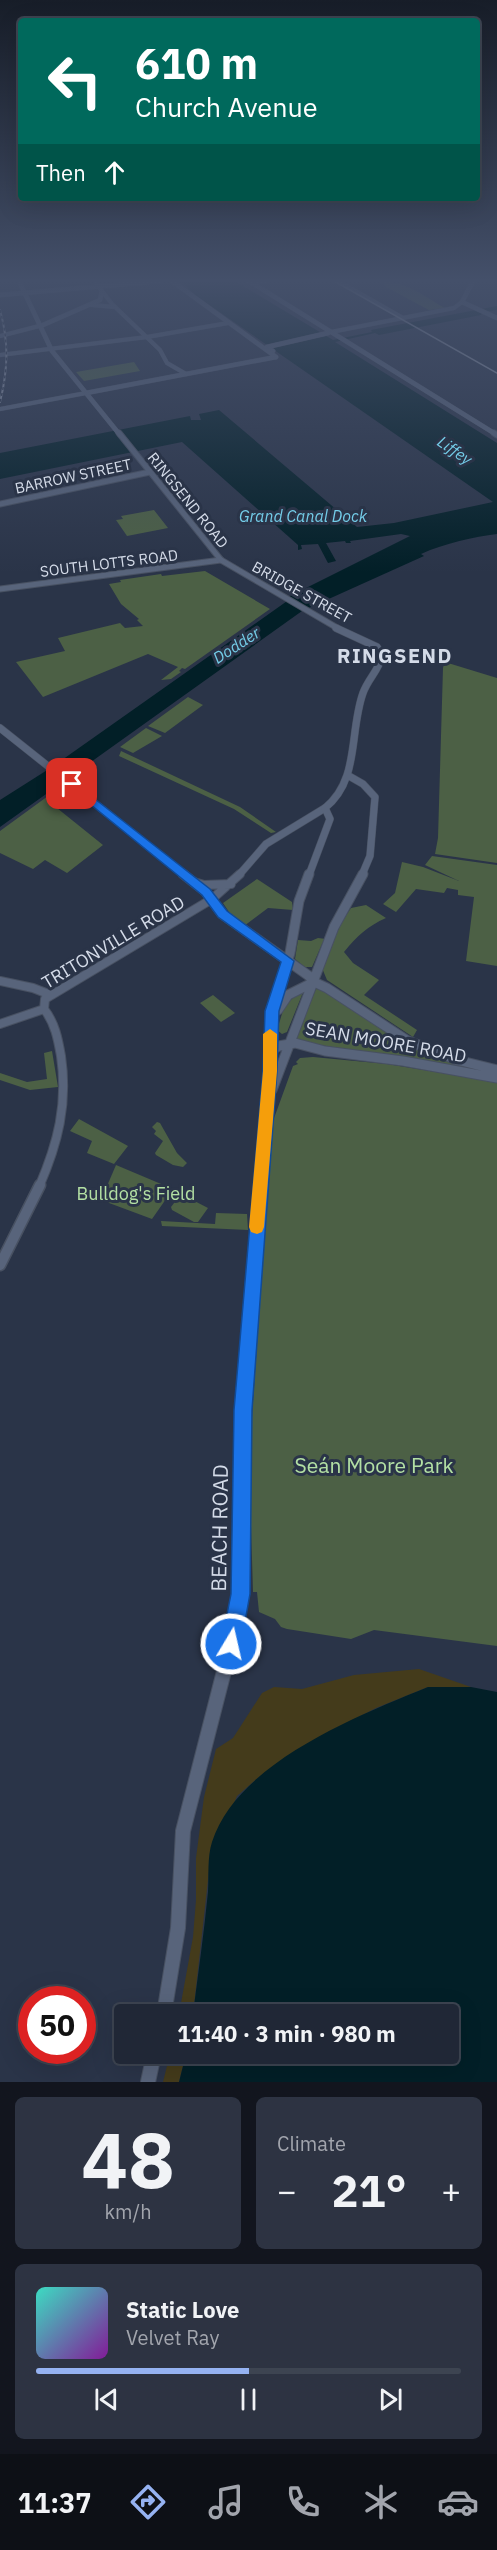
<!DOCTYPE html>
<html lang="en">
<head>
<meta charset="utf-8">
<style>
	body { margin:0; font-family:"IBM Plex Sans",sans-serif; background:#2d3342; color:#f1f3f6; height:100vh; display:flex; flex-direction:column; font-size:22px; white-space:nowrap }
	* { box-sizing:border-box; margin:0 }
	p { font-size:20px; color:#a2a5ad }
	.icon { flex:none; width:33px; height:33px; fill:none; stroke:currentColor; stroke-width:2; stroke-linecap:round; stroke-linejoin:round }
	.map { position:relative; height:2082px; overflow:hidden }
	.sheet { display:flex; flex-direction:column; gap:15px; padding:15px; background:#12151e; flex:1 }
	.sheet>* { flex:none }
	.hud { position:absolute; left:18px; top:18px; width:462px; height:183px; border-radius:6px; box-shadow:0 6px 24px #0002,0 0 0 2px #3d4451; background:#00695c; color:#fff; overflow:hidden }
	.speed { position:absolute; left:18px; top:1986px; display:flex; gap:12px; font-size:30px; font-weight:700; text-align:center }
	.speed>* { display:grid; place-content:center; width:78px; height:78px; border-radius:50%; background:#202736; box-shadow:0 6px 24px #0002,0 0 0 2px #3d4451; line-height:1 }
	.speed .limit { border:9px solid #d22; background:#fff; color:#111 }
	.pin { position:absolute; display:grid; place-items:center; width:51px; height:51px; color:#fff; margin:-26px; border-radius:12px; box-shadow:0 3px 9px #0006 }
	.me { position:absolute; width:66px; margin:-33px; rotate:9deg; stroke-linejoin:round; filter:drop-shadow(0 0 4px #0008) }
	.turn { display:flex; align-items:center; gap:21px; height:126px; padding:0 18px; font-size:27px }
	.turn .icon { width:78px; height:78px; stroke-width:2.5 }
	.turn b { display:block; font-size:42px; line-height:51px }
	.then { display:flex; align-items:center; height:57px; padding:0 18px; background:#0003; gap:12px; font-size:22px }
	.big { font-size:45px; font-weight:700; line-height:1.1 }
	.sheet .card { flex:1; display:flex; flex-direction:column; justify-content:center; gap:9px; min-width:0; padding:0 21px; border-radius:9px; background:#2d3342 }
	.sheet .dial { align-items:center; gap:0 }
	.dial b { font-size:78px; line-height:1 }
	.song { display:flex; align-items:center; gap:18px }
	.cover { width:72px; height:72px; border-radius:9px; background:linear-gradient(135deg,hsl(170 70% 55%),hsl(290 70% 35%)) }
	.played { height:6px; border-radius:3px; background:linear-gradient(90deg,#95b2f1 50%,#3d4451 50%) }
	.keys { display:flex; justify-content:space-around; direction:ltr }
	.heat { display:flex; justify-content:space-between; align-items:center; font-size:33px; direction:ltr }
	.sheet .tiles { flex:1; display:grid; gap:15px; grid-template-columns:1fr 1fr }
	.card:last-child { grid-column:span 2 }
	.trip { position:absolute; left:114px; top:2004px; width:345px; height:60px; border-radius:6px; background:#202736; box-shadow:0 6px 24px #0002,0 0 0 2px #3d4451; font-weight:700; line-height:60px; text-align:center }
	.tab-bar { display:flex; height:96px; justify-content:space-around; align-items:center; background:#0d1016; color:#a2a5ad }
	.tab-bar .icon { width:42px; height:42px }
	.tab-bar .selected { color:#95b2f1 }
	.tab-bar b { font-size:27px; color:#f1f3f6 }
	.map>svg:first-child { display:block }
	.green { fill:#4c6045 }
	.sand { fill:#443b1b }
	.water { fill:#021f27 }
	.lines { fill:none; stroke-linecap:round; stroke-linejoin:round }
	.tertiary-far4-casing { stroke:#485162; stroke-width:4.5 }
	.tertiary-far3-casing { stroke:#485162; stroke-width:7 }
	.tertiary-far2-casing { stroke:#485162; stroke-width:8 }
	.tertiary-far1-casing { stroke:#485162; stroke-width:10 }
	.tertiary-casing { stroke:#485162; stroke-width:13 }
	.secondary-far5-casing { stroke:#485162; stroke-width:5 }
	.secondary-far4-casing { stroke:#485162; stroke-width:7 }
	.secondary-far3-casing { stroke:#485162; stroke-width:8 }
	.secondary-far2-casing { stroke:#485162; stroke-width:11 }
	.secondary-far1-casing { stroke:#485162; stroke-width:14 }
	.secondary-casing { stroke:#485162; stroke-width:16 }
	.tertiary-far4 { stroke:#58647b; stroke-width:4 }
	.tertiary-far3 { stroke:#58647b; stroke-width:5 }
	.tertiary-far2 { stroke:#58647b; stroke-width:7 }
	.tertiary-far1 { stroke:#58647b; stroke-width:8 }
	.tertiary { stroke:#58647b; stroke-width:10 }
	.secondary-far5 { stroke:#58647b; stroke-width:4.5 }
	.secondary-far4 { stroke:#58647b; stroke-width:5 }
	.secondary-far3 { stroke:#58647b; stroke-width:7 }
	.secondary-far2 { stroke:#58647b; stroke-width:9 }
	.secondary-far1 { stroke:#58647b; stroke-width:11 }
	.secondary { stroke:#58647b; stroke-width:14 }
	.tram { stroke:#8f97a7; stroke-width:1.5 }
	.rail-casing { stroke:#8f97a7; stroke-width:2 }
	.rail { stroke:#2a3448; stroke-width:1.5; stroke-dasharray:3; stroke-linecap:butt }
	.route { fill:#1a73e8; stroke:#114b97; stroke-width:1.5 }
	.slow { fill:#f59e0b }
	.labels { text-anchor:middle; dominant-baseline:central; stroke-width:6; stroke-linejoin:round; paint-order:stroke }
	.far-street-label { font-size:15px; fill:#d4dbe8; stroke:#2a3448 }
	.far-water-label { font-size:16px; font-style:italic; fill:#74cde9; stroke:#2a3448 }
	.street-label { font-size:18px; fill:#d4dbe8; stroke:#2a3448 }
	.park-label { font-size:18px; fill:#b3e0a4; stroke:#2a3448 }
	.far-district-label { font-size:20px; font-weight:bold; letter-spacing:1.5px; fill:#d4dbe8; stroke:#2a3448 }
	.near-park-label { font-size:21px; fill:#b3e0a4; stroke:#2a3448 }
	.near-street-label { font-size:21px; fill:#d4dbe8; stroke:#2a3448 }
</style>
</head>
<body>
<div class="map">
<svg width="497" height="2082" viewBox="0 0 497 2082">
	<rect width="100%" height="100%" fill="#2a3448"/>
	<path class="green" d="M380 281C407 281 423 296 445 308L429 310 386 287Z
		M134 362 140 371 84 381 76 372Z
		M154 510 168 528 127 536 116 520 123 519 121 516Z
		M205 571 270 609 185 669 182 668 179 671 181 672 171 679 161 680 178 667 148 654 43 697 16 662 65 651 58 638 120 623 125 628 143 626 137 620 139 619 121 604 109 584 121 582 120 580 161 574 162 576Z
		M448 663 497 678V863L435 854 438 838 443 668 444 664Z
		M188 697 203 705 165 733 148 726Z
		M146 728 162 736 133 753 120 747Z
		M121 751 240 807 276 832 271 833 234 809 119 756Z
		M59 788 68 796 52 804 103 845 67 873 45 860 33 869 0 853V831Z
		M432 856 497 865V966L466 961 474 897 458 895V890L447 888 444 893 416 889 396 912 383 904 395 893 402 862 423 867 459 881 425 865Z
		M257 879 292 902 293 910 268 908 244 926 231 915 223 903Z
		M366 905 386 918C368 926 357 936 344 952L353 963 379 980 364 995 417 1030 413 1037 327 980 322 968 341 923 351 908Z
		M318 938 326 939 322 944 312 967H305L295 959 298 940 311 941Z
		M316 989 324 990 397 1038 487 1072 295 1041Z
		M304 990 287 1032 282 1034 277 1030 285 1004Z
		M213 995 235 1013 221 1022 200 1003Z
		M52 1051 58 1087 30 1090 0 1080V1073L27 1082 47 1079 44 1053Z
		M313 1057 387 1064 497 1082V1646L374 1630 351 1639 287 1629 281 1627 275 1619 259 1612 257 1592H253L249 1460 271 1141 273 1121 293 1066 298 1064 296 1062 300 1058Z
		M79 1119 128 1146 114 1164 87 1153 92 1141 70 1131Z
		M157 1122 160 1123 177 1153 187 1163 183 1167 173 1165 156 1155 155 1153 163 1141 154 1134 156 1131 152 1127Z
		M116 1165 173 1189 152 1219 101 1200Z
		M181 1194 208 1208 198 1222H194L172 1210 171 1207Z
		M216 1213 247 1214 248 1230 162 1226 161 1221 215 1224Z"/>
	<path class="sand" d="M419 1669 471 1687H428L376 1708 316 1739 259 1777 237 1796 210 1862 193 2014H179L193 1937 196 1900V1858L204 1797 216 1749 233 1738 262 1693 274 1687 302 1689 354 1675Z
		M170 2054H186L179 2082H163Z"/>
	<path class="water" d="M181 281H235L333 340 372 332 371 330 497 306V310L483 312 481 315 379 335 375 333 335 342 497 443V534C474 537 445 543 421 554L424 556 302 611 0 827V800L52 767 290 599 288 597 410 536 401 534 350 541 351 543H346L345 541 326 543 336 561 328 563 318 544 301 545 302 549 298 550V545L182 442 0 479V453L190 416 191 420H201L199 414 219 410 357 527 394 523 493 502 195 295Z
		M428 1687H471L497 1692V2082H179L186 2054H448V2014H193C198 1974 204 1933 208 1892 209 1876 207 1858 212 1842 237 1763 357 1716 428 1687Z"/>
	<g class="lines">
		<defs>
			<path id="tertiary-far4" d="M338 281 403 318
				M252 283 265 281
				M102 291 112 304 160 350 167 363 186 374
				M92 305 115 307
				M331 332 454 308 462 302
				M0 336 43 325
				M0 355 147 337 228 323
				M0 409 86 393"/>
			<path id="tertiary-far3" d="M0 504 150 472
				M0 589 221 560"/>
			<path id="tertiary-far2" d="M239 875 266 844 325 808"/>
			<path id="tertiary-far1" d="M194 882 204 885 231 884
				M0 981 33 988 51 995
				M44 1009 45 999 212 899 240 874
				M0 1024 44 1009
				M39 1187C58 1143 68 1104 61 1056 58 1039 55 1023 44 1009"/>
			<path id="tertiary" d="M0 1265 40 1185"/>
			<path id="secondary-far5" d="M19 281 52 351 120 435
				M172 281 276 357
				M249 281 497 435
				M473 281 462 302 497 318
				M0 295 161 281
				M43 325 100 300 102 291 95 281
				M273 351 267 347 328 333
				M86 393 276 357"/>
			<path id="secondary-far4" d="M119 433 221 560 339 629
				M494 433 497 435"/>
			<path id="secondary-far3" d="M0 728 185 875
				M349 776 363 784 375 797 370 856 362 875
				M309 875 330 819 325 808C360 780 349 732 363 693 368 679 379 670 382 656L377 647 336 628"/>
			<path id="secondary-far2" d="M183 874 206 892 222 914 309 976 314 982 327 988 408 1041 457 1060 497 1070
				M278 1010 288 995 314 982
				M270 1051 279 1046 295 1043 325 1051 403 1061 497 1078
				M272 1090 334 927 363 874
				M260 1187 270 1070 272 1011 290 953 299 901 309 874"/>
			<path id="secondary-far1" d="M240 1582 242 1432 260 1185"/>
			<path id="secondary" d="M164 2014 178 1928 183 1831 231 1644 240 1595V1580
				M148 2082 154 2054"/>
		</defs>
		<use href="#tertiary-far4" class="tertiary-far4-casing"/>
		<use href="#tertiary-far3" class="tertiary-far3-casing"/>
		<use href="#tertiary-far2" class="tertiary-far2-casing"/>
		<use href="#tertiary-far1" class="tertiary-far1-casing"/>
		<use href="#tertiary" class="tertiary-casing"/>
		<use href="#secondary-far5" class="secondary-far5-casing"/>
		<use href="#secondary-far4" class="secondary-far4-casing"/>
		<use href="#secondary-far3" class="secondary-far3-casing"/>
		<use href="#secondary-far2" class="secondary-far2-casing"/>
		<use href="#secondary-far1" class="secondary-far1-casing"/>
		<use href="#secondary" class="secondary-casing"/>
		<use href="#tertiary-far4" class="tertiary-far4"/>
		<use href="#tertiary-far3" class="tertiary-far3"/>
		<use href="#tertiary-far2" class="tertiary-far2"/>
		<use href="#tertiary-far1" class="tertiary-far1"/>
		<use href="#tertiary" class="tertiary"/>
		<use href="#secondary-far5" class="secondary-far5"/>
		<use href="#secondary-far4" class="secondary-far4"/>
		<use href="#secondary-far3" class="secondary-far3"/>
		<use href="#secondary-far2" class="secondary-far2"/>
		<use href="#secondary-far1" class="secondary-far1"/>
		<use href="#secondary" class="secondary"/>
		<path class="tram" d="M334 281 497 373"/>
		<defs>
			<path id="rail" d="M0 310C9 342 8 370 0 402"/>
		</defs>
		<use href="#rail" class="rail-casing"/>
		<use href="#rail" class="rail"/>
	</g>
	<linearGradient id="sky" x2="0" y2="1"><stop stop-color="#171d28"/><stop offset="0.49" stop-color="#44506a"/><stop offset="1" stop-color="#44506a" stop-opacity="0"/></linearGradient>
	<rect width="497" height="573" fill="url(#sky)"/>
	<path class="route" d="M72 781 210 889 227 911 294 961 279 1011 277 1071 252 1410 250 1594 241 1644 238 1651 231 1654 224 1651 221 1644 231 1594 234 1410 263 1071 265 1011 281 962 218 917 202 895 69 787 67 784Z"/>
	<path class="slow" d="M270 1029 277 1034V1071L264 1227 262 1232 257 1234 251 1232 249 1227 263 1071V1034Z"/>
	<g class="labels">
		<g class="far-street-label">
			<text transform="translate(73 476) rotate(-12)">BARROW STREET</text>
			<text transform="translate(188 500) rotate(51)">RINGSEND ROAD</text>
			<text transform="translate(109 563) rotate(-7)">SOUTH LOTTS ROAD</text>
			<text transform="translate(302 592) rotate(29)">BRIDGE STREET</text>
		</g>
		<g class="far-water-label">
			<text transform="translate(455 450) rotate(34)">Liffey</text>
			<text x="303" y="516">Grand Canal Dock</text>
			<text transform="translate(236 645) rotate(-33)">Dodder</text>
		</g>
		<g class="street-label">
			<text transform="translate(113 942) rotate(-31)">TRITONVILLE ROAD</text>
			<text transform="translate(386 1042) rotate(10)">SEAN MOORE ROAD</text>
		</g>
		<g class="park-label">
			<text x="136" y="1193">Bulldog's Field</text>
		</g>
		<g class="far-district-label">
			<text x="395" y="655">RINGSEND</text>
		</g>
		<g class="near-park-label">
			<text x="374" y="1465">Seán Moore Park</text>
		</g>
		<g class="near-street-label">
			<text transform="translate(219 1528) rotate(-89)">BEACH ROAD</text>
		</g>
	</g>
</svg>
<div class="speed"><div class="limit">50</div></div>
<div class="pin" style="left:72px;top:784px;background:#d93025"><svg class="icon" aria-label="arrive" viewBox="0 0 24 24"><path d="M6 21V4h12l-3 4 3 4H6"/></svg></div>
<svg class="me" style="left:231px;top:1644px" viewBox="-20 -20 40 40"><circle r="17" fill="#1a73e8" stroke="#fff" stroke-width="3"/><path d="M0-11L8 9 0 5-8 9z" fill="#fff"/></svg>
<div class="trip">11:40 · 3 min · 980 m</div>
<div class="hud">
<div class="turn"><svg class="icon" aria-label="left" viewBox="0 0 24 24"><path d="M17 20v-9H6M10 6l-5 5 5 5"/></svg><div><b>610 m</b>Church Avenue</div></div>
<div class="then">Then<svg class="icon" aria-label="ahead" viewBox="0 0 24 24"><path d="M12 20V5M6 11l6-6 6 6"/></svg></div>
</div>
</div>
<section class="sheet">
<div class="tiles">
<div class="card dial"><b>48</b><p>km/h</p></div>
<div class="card"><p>Climate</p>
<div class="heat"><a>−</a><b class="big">21°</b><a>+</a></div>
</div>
<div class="card">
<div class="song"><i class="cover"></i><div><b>Static Love</b><p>Velvet Ray</p></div></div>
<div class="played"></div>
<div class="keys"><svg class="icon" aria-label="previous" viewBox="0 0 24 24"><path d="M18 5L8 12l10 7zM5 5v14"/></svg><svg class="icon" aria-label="pause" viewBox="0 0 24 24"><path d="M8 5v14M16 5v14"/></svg><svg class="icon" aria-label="next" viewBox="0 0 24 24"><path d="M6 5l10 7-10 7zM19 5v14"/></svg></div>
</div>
</div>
</section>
<nav class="tab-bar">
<b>11:37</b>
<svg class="icon selected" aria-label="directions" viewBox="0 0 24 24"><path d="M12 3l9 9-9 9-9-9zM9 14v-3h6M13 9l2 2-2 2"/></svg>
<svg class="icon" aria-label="music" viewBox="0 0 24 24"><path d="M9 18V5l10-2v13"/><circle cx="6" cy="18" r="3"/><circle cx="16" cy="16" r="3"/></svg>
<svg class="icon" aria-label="phone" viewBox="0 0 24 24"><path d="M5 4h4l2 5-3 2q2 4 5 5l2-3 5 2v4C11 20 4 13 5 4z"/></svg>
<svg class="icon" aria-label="climate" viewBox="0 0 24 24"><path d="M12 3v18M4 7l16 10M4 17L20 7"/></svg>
<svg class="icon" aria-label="car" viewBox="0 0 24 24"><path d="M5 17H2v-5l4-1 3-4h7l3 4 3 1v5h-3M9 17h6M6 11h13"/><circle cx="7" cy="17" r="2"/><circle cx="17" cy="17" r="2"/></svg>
</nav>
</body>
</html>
